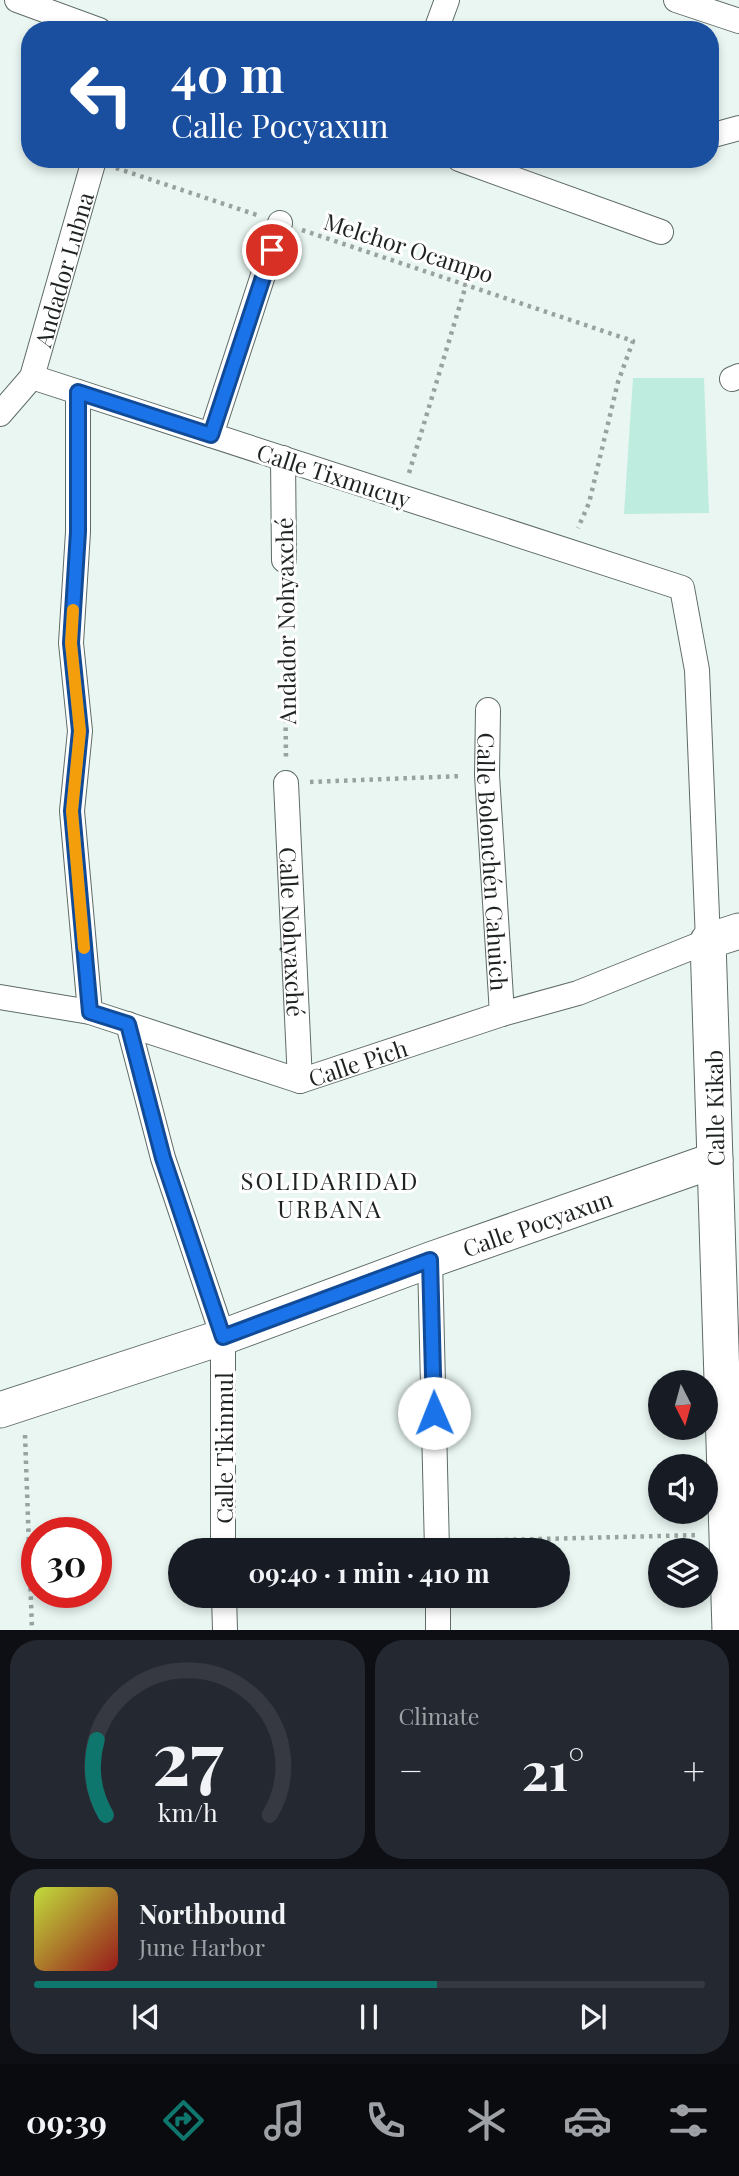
<!DOCTYPE html>
<html lang="en">
<head>
<meta charset="utf-8">
<style>
	body { margin:0; font-family:"Playfair Display",serif; background:#242831; color:#f1f3f6; height:100vh; display:flex; flex-direction:column; font-size:26px; white-space:nowrap }
	* { box-sizing:border-box; margin:0 }
	p { font-size:23px; color:#9ea1a6 }
	.icon { flex:none; width:38px; height:38px; fill:none; stroke:currentColor; stroke-width:2; stroke-linecap:round; stroke-linejoin:round }
	.map { position:relative; height:1630px; overflow:hidden }
	.side { display:flex; flex-direction:column; gap:10px; padding:10px; background:#0d0f14; flex:1 }
	.side>* { flex:none }
	.guide { position:absolute; left:21px; top:21px; width:698px; height:147px; border-radius:28px; box-shadow:0 4px 10px #0003; background:#1a4fa0; color:#fff; overflow:hidden }
	.needle { width:46px; rotate:174deg }
	.controls { position:absolute; left:648px; top:1370px; display:grid; gap:14px }
	.controls a { display:grid; place-items:center; width:70px; height:70px; border-radius:50%; background:#171b24; box-shadow:0 4px 10px #0003; font-size:35px }
	.speed { position:absolute; left:21px; top:1517px; display:flex; gap:14px; font-size:35px; font-weight:700; text-align:center }
	.speed>* { display:grid; place-content:center; width:91px; height:91px; border-radius:50%; background:#171b24; box-shadow:0 4px 10px #0003; line-height:1 }
	.speed .limit { border:10px solid #d22; background:#fff; color:#111 }
	.pin { position:absolute; display:grid; place-items:center; width:60px; height:60px; color:#fff; margin:-30px; border:4px solid #fff; border-radius:50%; box-shadow:0 2px 7px #0007 }
	.me { position:absolute; width:77px; margin:-38px; rotate:359deg; stroke-linejoin:round; filter:drop-shadow(0 0 5px #0008) }
	.turn { display:flex; align-items:center; gap:24px; height:147px; padding:0 35px; font-size:32px }
	.turn .icon { width:91px; height:91px; stroke-width:2.5 }
	.turn b { display:block; font-size:49px; line-height:60px }
	.big { font-size:52px; font-weight:700; line-height:1.1 }
	.side .tile { flex:1; display:flex; flex-direction:column; justify-content:center; gap:10px; min-width:0; padding:0 24px; border-radius:28px; background:#242831 }
	.side .dial { align-items:center; gap:0 }
	.dial svg { height:182px; overflow:visible; fill:none; stroke:#363941; stroke-width:7; stroke-linecap:round; text-anchor:middle }
	.dial text { fill:#f1f3f6; stroke:none }
	.song { display:flex; align-items:center; gap:21px }
	.cover { width:84px; height:84px; border-radius:10px; background:linear-gradient(135deg,hsl(70 70% 55%),hsl(0 70% 35%)) }
	.played { height:7px; border-radius:4px; background:linear-gradient(90deg,#0f766e 60%,#363941 60%) }
	.keys { display:flex; justify-content:space-around; direction:ltr }
	.heat { display:flex; justify-content:space-between; align-items:center; font-size:38px; direction:ltr }
	.side .tiles { flex:1; display:grid; gap:10px; grid-template-columns:1fr 1fr }
	.tile:last-child { grid-column:span 2 }
	.trip { position:absolute; left:168px; top:1538px; width:402px; height:70px; border-radius:35px; background:#171b24; box-shadow:0 4px 10px #0003; font-weight:700; line-height:70px; text-align:center }
	.tab-bar { display:flex; height:112px; justify-content:space-around; align-items:center; background:#090b0e; color:#9ea1a6 }
	.tab-bar .icon { width:49px; height:49px }
	.tab-bar .on { color:#0f766e }
	.tab-bar b { font-size:32px; color:#f1f3f6 }
	.map>svg:first-child { display:block }
	.green { fill:#beecdf }
	.lines { fill:none; stroke-linecap:round; stroke-linejoin:round }
	.street-casing { stroke:#5f6b67; stroke-width:26 }
	.secondary-casing { stroke:#5f6b67; stroke-width:37 }
	.path { stroke:#98a29e; stroke-width:4.5; stroke-dasharray:3.5 5; stroke-linecap:butt }
	.street { stroke:#fff; stroke-width:24 }
	.secondary { stroke:#fff; stroke-width:35 }
	.route-casing { stroke:#114b97; stroke-width:18 }
	.route { stroke:#1a73e8; stroke-width:12 }
	.slow { stroke:#f59e0b; stroke-width:12 }
	.labels { text-anchor:middle; dominant-baseline:central; stroke-width:6; stroke-linejoin:round; paint-order:stroke }
	.street-label { font-size:23px; fill:#1e2321; stroke:#fff }
	.neighbourhood-label { font-size:24px; letter-spacing:2px; fill:#1e2321; stroke:#fff }
</style>
</head>
<body>
<div class="map">
<svg width="739" height="1630" viewBox="0 0 739 1630">
	<rect width="100%" height="100%" fill="#e9f6f2"/>
	<path class="green" d="M633 378H704L709 513 624 514Z"/>
	<g class="lines">
		<defs>
			<g id="street">
				<path d="M17 0 99 30"/>
				<path d="M676 0 739 21"/>
				<path d="M436 30 447 0"/>
				<path d="M710 136 739 128"/>
				<path d="M459 159 661 232"/>
				<path d="M732 379 739 376"/>
				<path d="M78 392V532L71 643 80 731 72 811 90 1012"/>
				<path id="s1" d="M0 414 32 377 94 160"/>
				<path d="M211 435 280 223"/>
				<path d="M283 458 284 560"/>
				<path id="s2" d="M488 710 487 775 502 1014"/>
				<path id="s3" d="M286 783 300 1081"/>
				<path id="s4" d="M0 997 90 1012 300 1081 502 1014 578 993 708 941 697 670 682 588 32 377"/>
				<path d="M128 1024 163 1158 223 1337V1550"/>
				<path d="M430 1260 437 1550"/>
				<path d="M224 1596 225 1630"/>
				<path d="M438 1596V1630"/>
			</g>
			<g id="secondary">
				<path id="s5" d="M0 1410 223 1337 430 1260 715 1160"/>
				<path d="M730 1630 708 941 739 931"/>
			</g>
		</defs>
		<use href="#street" class="street-casing"/>
		<use href="#secondary" class="secondary-casing"/>
		<path class="path" d="M116 168 257 215
			M302 230 633 341 618 382 589 503 578 528
			M409 473 466 285
			M284 583 286 759
			M310 782 462 776
			M25 1435 32 1630
			M462 1541 699 1535"/>
		<use href="#street" class="street"/>
		<use href="#secondary" class="secondary"/>
	</g>
	<g class="lines">
		<defs>
			<path id="route" d="M272 250 211 435 78 392V532L71 643 80 731 72 811 90 1012 128 1024 163 1158 223 1337 430 1260 434 1413"/>
		</defs>
		<use href="#route" class="route-casing"/>
		<use href="#route" class="route"/>
		<path class="slow" d="M73 610 71 643 80 731 72 811 84 948"/>
	</g>
	<g class="labels">
		<g class="street-label">
			<text transform="translate(409 247) rotate(18)">Melchor Ocampo</text>
			<text stroke="none"><textPath href="#s1" startOffset="161">Andador Lubna</textPath></text>
			<text transform="translate(334 475) rotate(18)">Calle Tixmucuy</text>
			<text transform="translate(285 621) rotate(-91)">Andador Nohyaxché</text>
			<text stroke="none"><textPath href="#s2" startOffset="152">Calle Bolonchén Cahuich</textPath></text>
			<text stroke="none"><textPath href="#s3" startOffset="149">Calle Nohyaxché</textPath></text>
			<text stroke="none"><textPath href="#s4" startOffset="373">Calle Pich</textPath></text>
			<text transform="translate(714 1108) rotate(-91)">Calle Kikab</text>
			<text stroke="none"><textPath href="#s5" startOffset="569">Calle Pocyaxun</textPath></text>
			<text transform="translate(223 1448) rotate(-90)">Calle Tikinmul</text>
		</g>
		<g class="neighbourhood-label">
			<text x="330" y="1180">SOLIDARIDAD<tspan x="330" dy="28">URBANA</tspan></text>
		</g>
	</g>
</svg>
<div class="controls">
<a><svg class="needle" viewBox="-14 -14 28 28"><path d="M0-13l5 13h-10z" fill="#e53935"/><path d="M0 13l5-13h-10z" fill="#9ea1a6"/></svg></a>
<a><svg class="icon" aria-label="sound" viewBox="0 0 24 24"><path d="M4 9h4l5-4v14l-5-4H4zM17 9q2 3 0 6"/></svg></a>
<a><svg class="icon" aria-label="layers" viewBox="0 0 24 24"><path d="M12 4l9 5-9 5-9-5zM3 14l9 5 9-5"/></svg></a>
</div>
<div class="speed"><div class="limit">30</div></div>
<div class="pin" style="left:272px;top:250px;background:#d93025"><svg class="icon" aria-label="arrive" viewBox="0 0 24 24"><path d="M6 21V4h12l-3 4 3 4H6"/></svg></div>
<svg class="me" style="left:434px;top:1413px" viewBox="-20 -20 40 40"><circle r="19" fill="#fff"/><path d="M0-13L10 11 0 6-10 11z" fill="#1a73e8"/></svg>
<div class="trip">09:40 · 1 min · 410 m</div>
<div class="guide">
<div class="turn"><svg class="icon" aria-label="left" viewBox="0 0 24 24"><path d="M17 20v-9H6M10 6l-5 5 5 5"/></svg><div><b>40 m</b>Calle Pocyaxun</div></div>
</div>
</div>
<section class="side">
<div class="tiles">
<div class="tile dial"><svg viewBox="0 0 100 80">
<path d="M14 69A42 42 0 1 1 86 69"/>
<path d="M14 69A42 42 0 0 1 10 36" stroke="#0f766e"/>
<text x="50" y="56" font-size="32" font-weight="700">27</text>
<text x="50" y="72" font-size="11">km/h</text>
</svg></div>
<div class="tile"><p>Climate</p>
<div class="heat"><a>−</a><b class="big">21°</b><a>+</a></div>
</div>
<div class="tile">
<div class="song"><i class="cover"></i><div><b>Northbound</b><p>June Harbor</p></div></div>
<div class="played"></div>
<div class="keys"><svg class="icon" aria-label="previous" viewBox="0 0 24 24"><path d="M18 5L8 12l10 7zM5 5v14"/></svg><svg class="icon" aria-label="pause" viewBox="0 0 24 24"><path d="M8 5v14M16 5v14"/></svg><svg class="icon" aria-label="next" viewBox="0 0 24 24"><path d="M6 5l10 7-10 7zM19 5v14"/></svg></div>
</div>
</div>
</section>
<nav class="tab-bar">
<b>09:39</b>
<svg class="icon on" aria-label="directions" viewBox="0 0 24 24"><path d="M12 3l9 9-9 9-9-9zM9 14v-3h6M13 9l2 2-2 2"/></svg>
<svg class="icon" aria-label="music" viewBox="0 0 24 24"><path d="M9 18V5l10-2v13"/><circle cx="6" cy="18" r="3"/><circle cx="16" cy="16" r="3"/></svg>
<svg class="icon" aria-label="phone" viewBox="0 0 24 24"><path d="M5 4h4l2 5-3 2q2 4 5 5l2-3 5 2v4C11 20 4 13 5 4z"/></svg>
<svg class="icon" aria-label="climate" viewBox="0 0 24 24"><path d="M12 3v18M4 7l16 10M4 17L20 7"/></svg>
<svg class="icon" aria-label="car" viewBox="0 0 24 24"><path d="M5 17H2v-5l4-1 3-4h7l3 4 3 1v5h-3M9 17h6M6 11h13"/><circle cx="7" cy="17" r="2"/><circle cx="17" cy="17" r="2"/></svg>
<svg class="icon" aria-label="filters" viewBox="0 0 24 24"><path d="M4 7h16M4 17h16"/><circle cx="9" cy="7" r="2"/><circle cx="15" cy="17" r="2"/></svg>
</nav>
</body>
</html>
